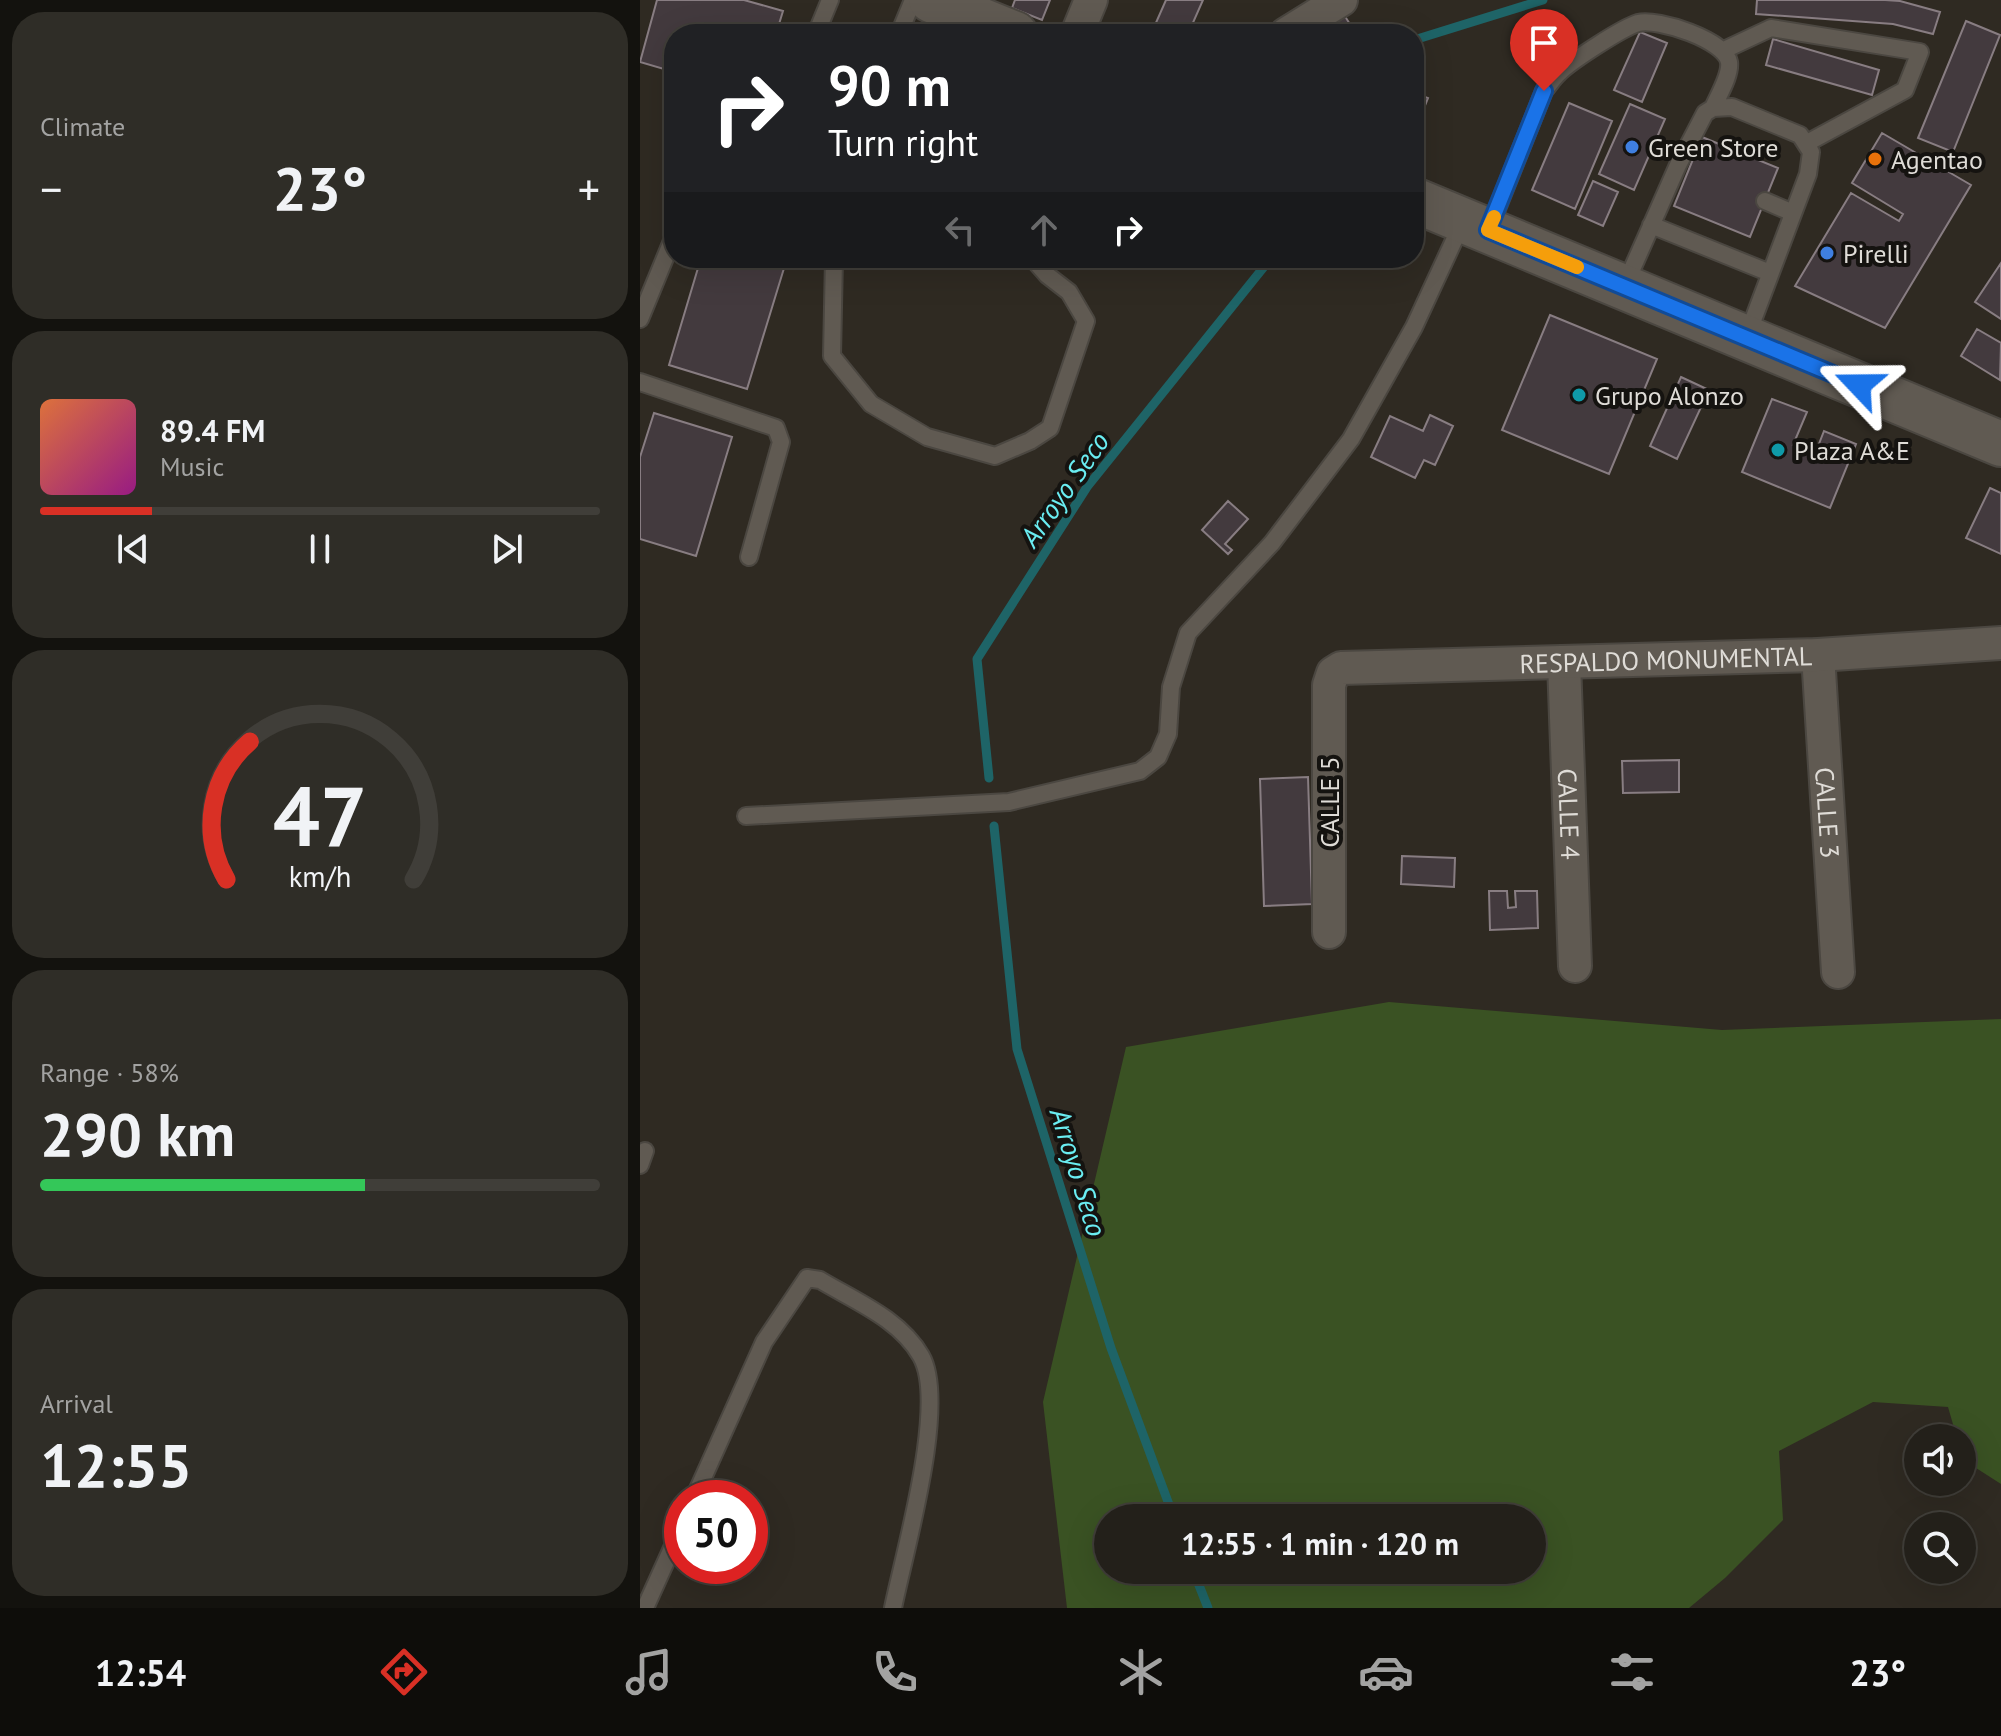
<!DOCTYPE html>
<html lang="en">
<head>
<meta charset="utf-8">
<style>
	body { margin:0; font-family:"PT Sans",sans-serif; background:#2f2d27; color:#f1f3f6; height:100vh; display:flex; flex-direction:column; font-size:30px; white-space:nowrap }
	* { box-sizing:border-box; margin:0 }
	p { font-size:26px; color:#a3a3a2 }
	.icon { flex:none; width:44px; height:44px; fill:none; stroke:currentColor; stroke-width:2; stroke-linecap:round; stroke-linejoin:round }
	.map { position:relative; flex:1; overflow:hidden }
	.panel { display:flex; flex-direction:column; gap:12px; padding:12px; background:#13120e; width:640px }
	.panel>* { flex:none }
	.top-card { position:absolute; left:24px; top:24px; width:760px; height:244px; border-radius:32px; box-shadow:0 8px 32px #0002,0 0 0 2px #403e39; background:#202124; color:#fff; overflow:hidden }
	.tools { position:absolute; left:1264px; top:1424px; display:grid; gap:16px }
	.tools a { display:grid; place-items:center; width:72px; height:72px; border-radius:50%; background:#23201a; box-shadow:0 8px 32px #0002,0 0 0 2px #403e39; font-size:40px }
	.speed { position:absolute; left:24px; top:1480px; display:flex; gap:16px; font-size:40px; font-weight:700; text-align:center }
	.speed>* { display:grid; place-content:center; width:104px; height:104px; border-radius:50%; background:#23201a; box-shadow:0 8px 32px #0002,0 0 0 2px #403e39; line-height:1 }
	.speed .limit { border:12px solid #d22; background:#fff; color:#111 }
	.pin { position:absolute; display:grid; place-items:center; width:68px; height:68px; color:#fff; margin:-82px -34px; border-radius:50% 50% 50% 0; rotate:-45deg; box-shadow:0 0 8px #0007 }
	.pin .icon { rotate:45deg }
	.me { position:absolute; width:88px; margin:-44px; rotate:293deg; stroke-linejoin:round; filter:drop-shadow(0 0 6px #0008) }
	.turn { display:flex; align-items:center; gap:28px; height:168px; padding:0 32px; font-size:36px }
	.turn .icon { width:104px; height:104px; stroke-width:2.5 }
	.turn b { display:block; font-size:56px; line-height:68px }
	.lanes { display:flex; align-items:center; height:76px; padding:0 32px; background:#0003; justify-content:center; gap:40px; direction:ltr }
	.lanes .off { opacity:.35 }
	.big { font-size:60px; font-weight:800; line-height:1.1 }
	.panel .tile { flex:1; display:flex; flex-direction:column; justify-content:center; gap:12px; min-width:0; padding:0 28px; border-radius:32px; background:#2f2d27 }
	.panel .dial { align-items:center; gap:0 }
	.dial svg { height:208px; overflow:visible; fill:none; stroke:#403e39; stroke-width:7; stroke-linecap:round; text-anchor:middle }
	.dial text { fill:#f1f3f6; stroke:none }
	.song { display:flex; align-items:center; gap:24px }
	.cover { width:96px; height:96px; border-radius:12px; background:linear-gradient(135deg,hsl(20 70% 55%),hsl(310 70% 35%)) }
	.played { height:8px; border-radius:4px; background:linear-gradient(90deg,#d93025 20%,#403e39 20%) }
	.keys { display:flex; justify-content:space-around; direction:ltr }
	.heat { display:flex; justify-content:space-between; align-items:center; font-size:44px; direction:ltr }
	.charge { height:12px; border-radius:6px; background:linear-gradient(90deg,#34c759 58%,#403e39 0) }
	.trip { position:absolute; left:454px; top:1504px; width:452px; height:80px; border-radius:40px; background:#23201a; box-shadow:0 8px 32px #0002,0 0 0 2px #403e39; font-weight:800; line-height:80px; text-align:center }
	.menu { display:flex; height:128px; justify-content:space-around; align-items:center; background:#0e0d0a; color:#a3a3a2 }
	.menu .icon { width:56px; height:56px }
	.menu .active { color:#d93025 }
	.menu b { font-size:36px; color:#f1f3f6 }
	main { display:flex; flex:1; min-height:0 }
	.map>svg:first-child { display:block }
	.green { fill:#3a5223; fill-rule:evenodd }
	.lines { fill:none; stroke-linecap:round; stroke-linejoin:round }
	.stream { stroke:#1e6467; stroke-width:9 }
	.building { fill:#433a3e; stroke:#887d82; stroke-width:2 }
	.lane-casing { stroke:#4b4741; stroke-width:20 }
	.street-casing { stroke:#4b4741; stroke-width:36 }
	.secondary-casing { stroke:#4b4741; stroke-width:48 }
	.lane { stroke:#605a52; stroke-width:16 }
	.street { stroke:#605a52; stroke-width:32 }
	.secondary { stroke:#605a52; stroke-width:44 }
	.route-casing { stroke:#114b97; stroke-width:20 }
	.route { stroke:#1a73e8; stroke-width:14 }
	.slow { stroke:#f59e0b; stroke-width:14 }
	.shop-dot { fill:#3f7fe0; stroke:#151310; stroke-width:3 }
	.food-dot { fill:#e8710a; stroke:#151310; stroke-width:3 }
	.culture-dot { fill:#0f9aa8; stroke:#151310; stroke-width:3 }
	.labels { text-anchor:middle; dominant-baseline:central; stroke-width:8; stroke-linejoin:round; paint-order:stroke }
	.poi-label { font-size:26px; fill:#dfdcd7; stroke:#151310; text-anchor:start }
	.street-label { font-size:26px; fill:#dfdcd7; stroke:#151310 }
	.water-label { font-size:28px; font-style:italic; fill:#6aedf2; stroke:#151310 }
</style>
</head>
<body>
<main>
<section class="panel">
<div class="tile"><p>Climate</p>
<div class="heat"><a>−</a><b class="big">23°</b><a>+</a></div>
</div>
<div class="tile">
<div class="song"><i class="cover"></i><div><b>89.4 FM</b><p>Music</p></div></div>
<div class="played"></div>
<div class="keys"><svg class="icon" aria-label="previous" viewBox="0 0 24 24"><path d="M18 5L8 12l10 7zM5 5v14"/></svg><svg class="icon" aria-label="pause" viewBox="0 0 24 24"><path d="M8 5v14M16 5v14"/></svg><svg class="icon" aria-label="next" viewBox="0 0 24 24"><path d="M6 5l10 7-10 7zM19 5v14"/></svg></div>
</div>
<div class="tile dial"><svg viewBox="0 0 100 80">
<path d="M14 69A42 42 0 1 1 86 69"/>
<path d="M14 69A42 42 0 0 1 23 16" stroke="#d93025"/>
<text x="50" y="56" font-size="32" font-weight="700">47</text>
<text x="50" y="72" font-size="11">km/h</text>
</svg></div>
<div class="tile"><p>Range · 58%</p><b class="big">290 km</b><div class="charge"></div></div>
<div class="tile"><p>Arrival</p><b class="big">12:55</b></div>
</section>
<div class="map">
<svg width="1361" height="1608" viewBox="0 0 1361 1608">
	<rect width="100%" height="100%" fill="#2f2a22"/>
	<path class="green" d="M749 1002 1082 1030 1361 1019V1484L1322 1459V1438H1317L1308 1407 1233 1402 1139 1451 1143 1520 1085 1578 1049 1608H427L403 1402 486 1047ZM468 1518H892V1570H468Z"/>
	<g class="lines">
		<path class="stream" d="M774 40 903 0
			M349 778 337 659 447 487 631 258
			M354 826 377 1049 471 1348 534 1518
			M553 1570 568 1608"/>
	</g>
	<path class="building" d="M17 0H104L143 11 136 34H34V72L0 62Z
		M375 0H410L402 20 372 8Z
		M526 0H563L548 34H511Z
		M1117 0H1245L1260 1 1300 12 1293 34 1253 24 1116 14Z
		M699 7 715 32 675 34Z
		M1326 21 1360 35 1313 152 1278 138Z
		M1000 32 1027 43 1002 102 974 90Z
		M1133 39 1239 70 1232 95 1126 65Z
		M774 93 788 98 774 133Z
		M929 103 972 121 935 209 892 190Z
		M990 104 1025 119 994 190 959 174Z
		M1242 133 1331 185 1245 328 1155 286 1211 193 1259 221 1263 214 1212 183Z
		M1062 137 1138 168 1110 237 1034 206Z
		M953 181 978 192 963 226 938 215Z
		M61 258H121L145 265 107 389 29 365Z
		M1361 263V319L1335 302Z
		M910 315 1017 359 969 474 862 430Z
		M1337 329 1361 343 1360 380 1321 356Z
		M1041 377 1069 390 1037 459 1010 446Z
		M1132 399 1167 412 1153 445 1175 454 1184 431 1216 444 1190 508 1102 472Z
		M14 413 92 437 56 556 0 539V457Z
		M790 415 813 426 795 465 784 460 775 478 731 457 750 416 783 431Z
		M1350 488 1361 493V554L1326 538Z
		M588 501 608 519 585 544 592 550 588 554 562 530Z
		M1039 760V792L983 793 982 761Z
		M668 777 672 904 624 906 620 779Z
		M762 856 815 858 814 887 761 884Z
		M849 891H867L868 908 876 907 875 891H897L898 928 850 930Z"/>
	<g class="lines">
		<defs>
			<path id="lane" d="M176 34 190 0
				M259 34 273 0
				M1082 51 1131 28 1280 52 1265 90 1167 143
				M1125 201 1153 213
				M1011 225 1130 273
				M849 229 904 91C909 85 914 77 920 72 933 60 982 28 998 23 1018 18 1085 40 1089 62 1091 75 1078 96 1073 108
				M194 258 192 356 231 404 287 437 355 456 390 441 410 428 446 321 429 292 407 275 392 258
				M985 285 1038 165 1065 113 1073 108 1092 107 1160 135 1171 152 1168 174 1107 336
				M0 319 34 236
				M0 382 136 428 141 442 109 557
				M106 816 369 802 500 771 518 757 528 734 531 687 548 633 632 543 711 439 774 327 823 221
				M0 1165 5 1151
				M54 1498 124 1342 167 1278 180 1280C215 1301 260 1319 281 1356 308 1403 264 1553 253 1608
				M5 1608 42 1526"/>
			<g id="street">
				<path d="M437 34 451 0"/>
				<path d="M646 34 701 0"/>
				<path id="s1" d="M1178 655 1198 972"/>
				<path id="s2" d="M924 662 935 966"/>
				<path id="s3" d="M689 932V685L693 673 701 668 1178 655 1361 643"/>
			</g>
			<path id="secondary" d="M291 0 375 34
				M774 200 1361 444"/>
		</defs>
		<use href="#lane" class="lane-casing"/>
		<use href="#street" class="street-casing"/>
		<use href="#secondary" class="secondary-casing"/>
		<use href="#lane" class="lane"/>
		<use href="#street" class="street"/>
		<use href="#secondary" class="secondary"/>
	</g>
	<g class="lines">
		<defs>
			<path id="route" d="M904 91 848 230 1219 385"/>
		</defs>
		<use href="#route" class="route-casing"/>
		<use href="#route" class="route"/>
		<path class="slow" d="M854 217 848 230 937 267"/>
	</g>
	<g class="shop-dot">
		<circle cx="992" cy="147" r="8"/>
		<circle cx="1187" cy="253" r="8"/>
	</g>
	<circle class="food-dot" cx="1235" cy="159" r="8"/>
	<g class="culture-dot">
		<circle cx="939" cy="395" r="8"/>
		<circle cx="1138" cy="450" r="8"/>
	</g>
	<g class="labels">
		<g class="poi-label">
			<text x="1008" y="147">Green Store</text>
			<text x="1251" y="159">Agentao</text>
			<text x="1203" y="253">Pirelli</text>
			<text x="955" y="395">Grupo Alonzo</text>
			<text x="1154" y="450">Plaza A&amp;E</text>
		</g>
		<g class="street-label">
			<text stroke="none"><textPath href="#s3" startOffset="594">RESPALDO MONUMENTAL</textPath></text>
			<text transform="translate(689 802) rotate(-90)">CALLE 5</text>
			<text stroke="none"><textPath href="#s1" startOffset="158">CALLE 3</textPath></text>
			<text stroke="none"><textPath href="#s2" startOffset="152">CALLE 4</textPath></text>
		</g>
		<g class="water-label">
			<text transform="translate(424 489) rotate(-55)">Arroyo Seco</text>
			<text transform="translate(439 1172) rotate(73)">Arroyo Seco</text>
		</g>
	</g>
</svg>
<div class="tools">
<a><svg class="icon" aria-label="sound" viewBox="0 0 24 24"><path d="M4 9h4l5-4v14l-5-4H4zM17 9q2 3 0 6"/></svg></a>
<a><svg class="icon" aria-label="search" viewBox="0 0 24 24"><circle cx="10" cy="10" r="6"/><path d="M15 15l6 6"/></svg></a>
</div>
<div class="speed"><div class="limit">50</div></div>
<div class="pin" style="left:904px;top:91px;background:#d93025"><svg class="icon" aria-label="arrive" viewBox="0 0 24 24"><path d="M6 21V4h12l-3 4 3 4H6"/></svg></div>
<svg class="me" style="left:1219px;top:385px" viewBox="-20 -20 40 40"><path d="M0-17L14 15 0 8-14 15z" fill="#1a73e8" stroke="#fff" stroke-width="4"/></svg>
<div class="trip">12:55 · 1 min · 120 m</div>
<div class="top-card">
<div class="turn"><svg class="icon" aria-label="right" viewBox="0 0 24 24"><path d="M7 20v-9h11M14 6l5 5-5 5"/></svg><div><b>90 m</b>Turn right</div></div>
<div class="lanes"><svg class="icon off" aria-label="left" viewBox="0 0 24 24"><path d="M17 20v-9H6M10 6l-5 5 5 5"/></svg><svg class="icon off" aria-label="ahead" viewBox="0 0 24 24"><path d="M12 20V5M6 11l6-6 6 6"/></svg><svg class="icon" aria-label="right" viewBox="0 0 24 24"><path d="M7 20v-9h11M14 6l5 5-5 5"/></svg></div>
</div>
</div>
</main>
<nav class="menu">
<b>12:54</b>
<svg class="icon active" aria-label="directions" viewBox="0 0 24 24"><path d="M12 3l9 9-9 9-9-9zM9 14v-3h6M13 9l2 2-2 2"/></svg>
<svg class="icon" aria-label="music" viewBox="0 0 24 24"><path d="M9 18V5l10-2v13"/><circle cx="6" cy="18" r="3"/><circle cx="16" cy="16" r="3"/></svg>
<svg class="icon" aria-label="phone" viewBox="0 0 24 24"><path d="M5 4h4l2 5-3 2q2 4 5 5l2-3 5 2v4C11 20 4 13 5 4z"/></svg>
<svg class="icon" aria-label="climate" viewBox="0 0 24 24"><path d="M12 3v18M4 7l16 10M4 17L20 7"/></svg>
<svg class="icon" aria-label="car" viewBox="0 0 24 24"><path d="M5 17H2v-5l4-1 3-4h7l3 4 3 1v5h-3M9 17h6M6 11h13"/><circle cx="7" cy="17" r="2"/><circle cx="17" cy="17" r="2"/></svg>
<svg class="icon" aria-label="filters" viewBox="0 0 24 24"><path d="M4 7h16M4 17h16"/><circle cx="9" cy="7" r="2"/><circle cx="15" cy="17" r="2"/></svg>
<b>23°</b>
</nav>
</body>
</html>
